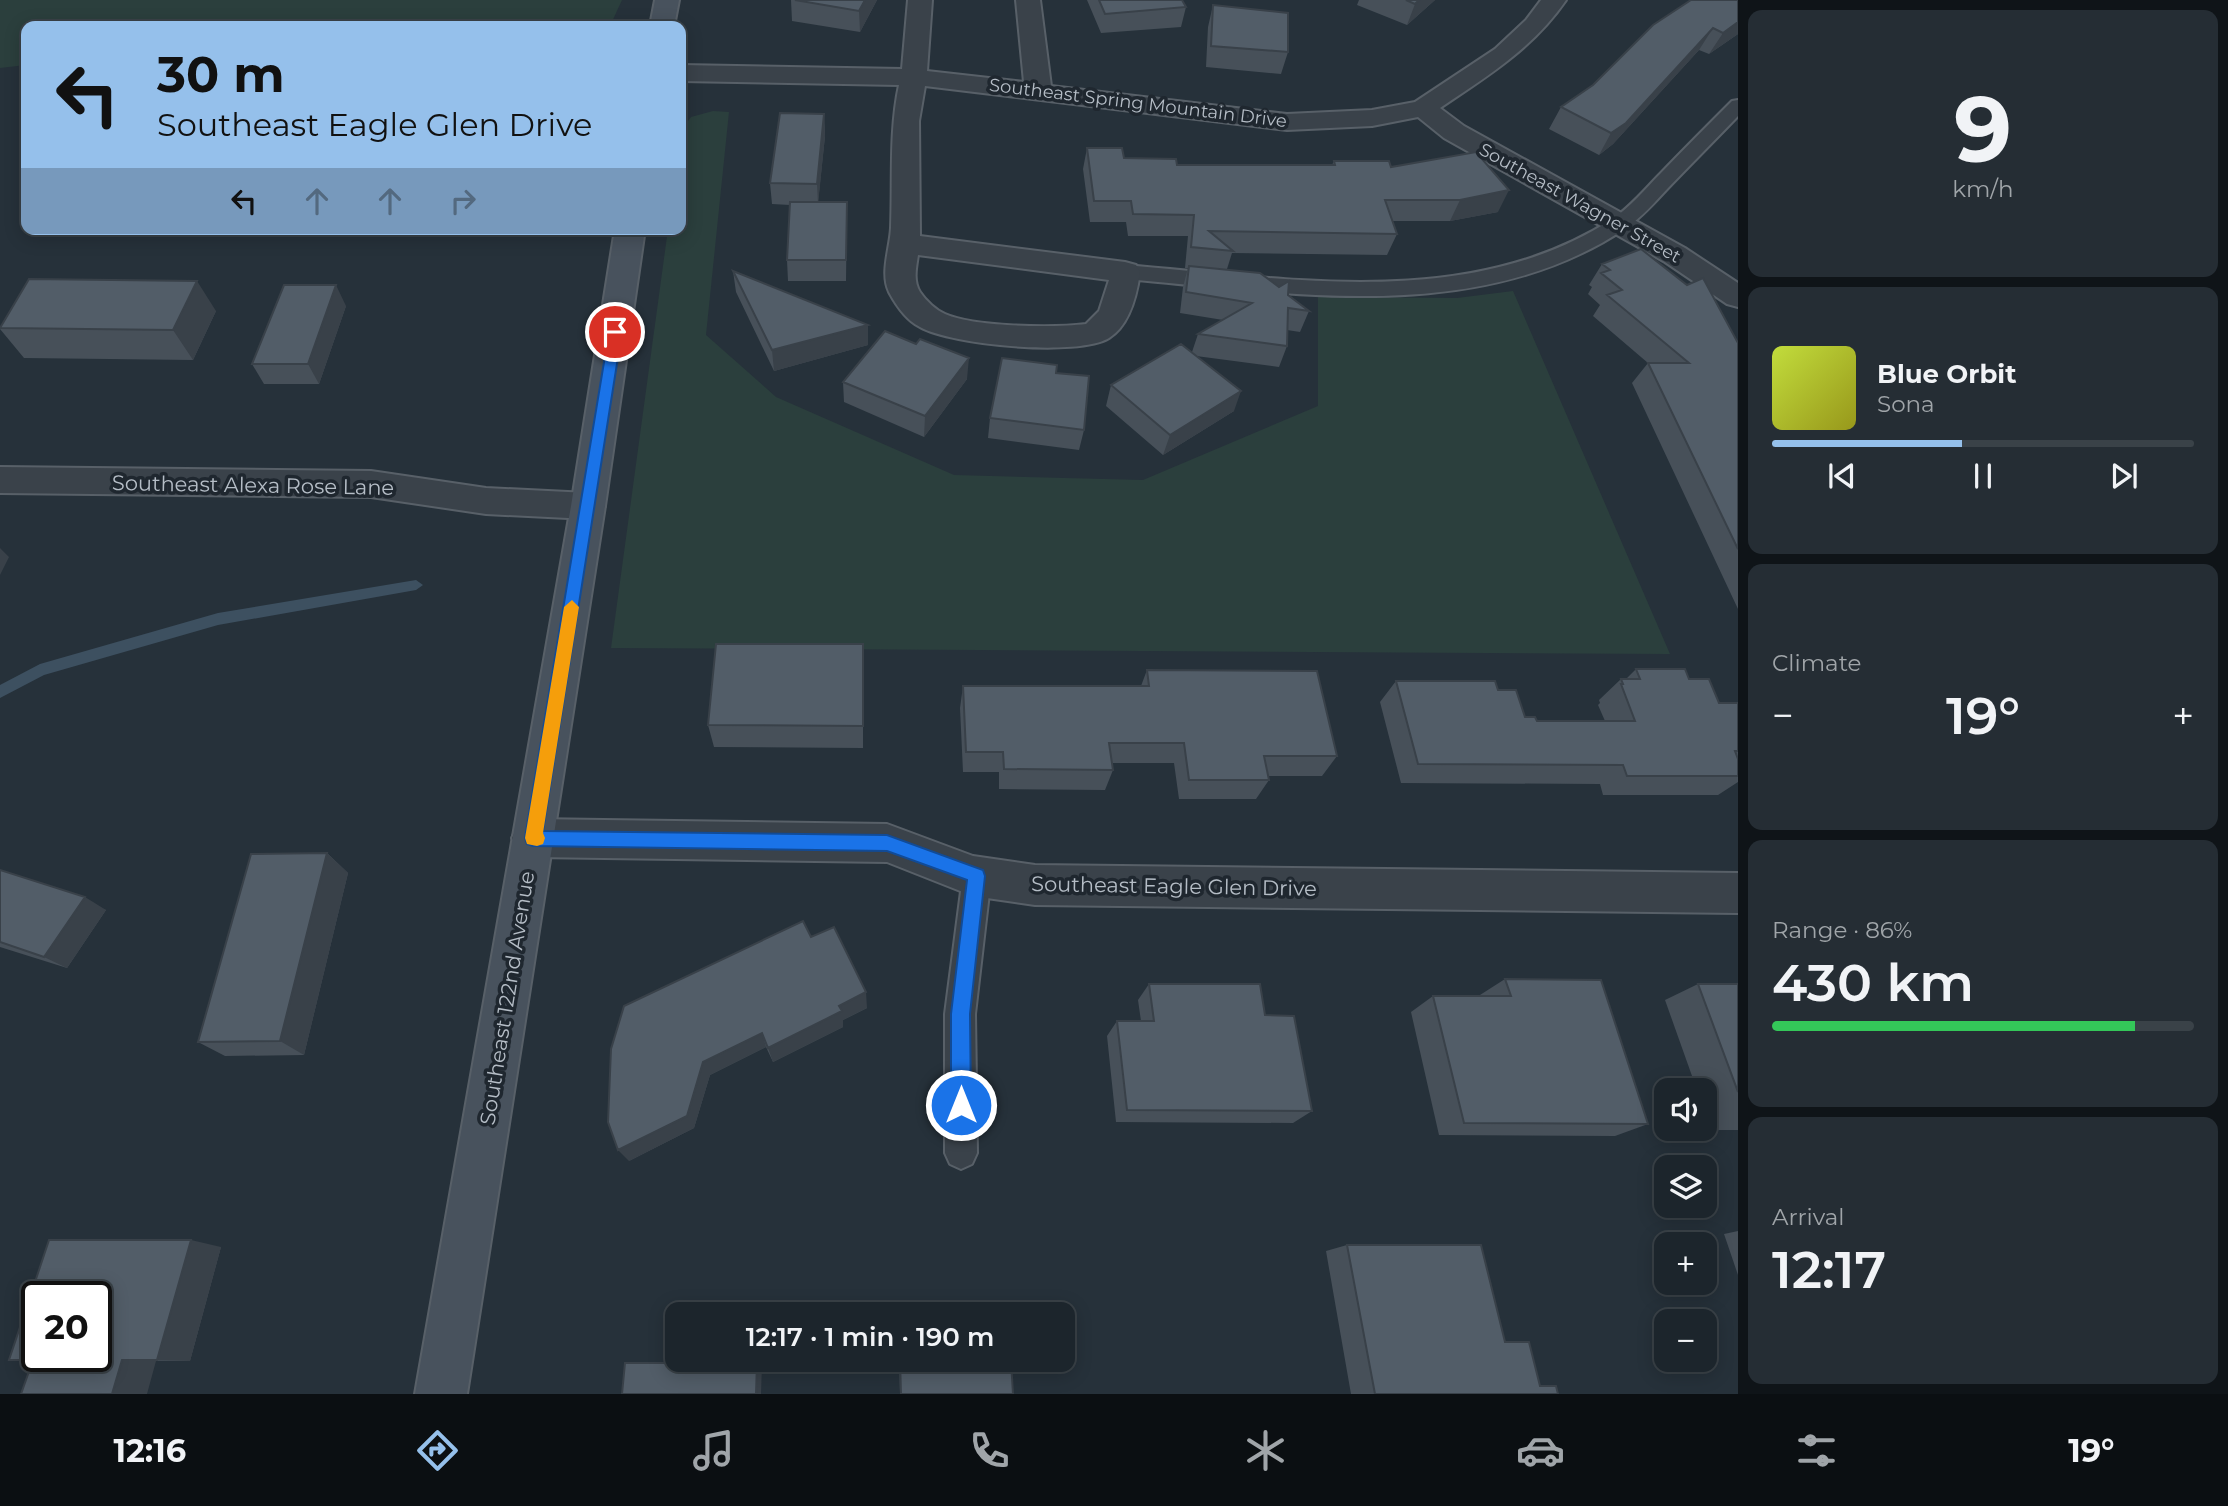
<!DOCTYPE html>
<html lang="en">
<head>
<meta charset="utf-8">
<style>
	body { margin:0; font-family:Montserrat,sans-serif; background:#252d34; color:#f1f3f6; height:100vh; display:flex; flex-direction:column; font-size:26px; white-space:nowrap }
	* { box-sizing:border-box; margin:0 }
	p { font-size:23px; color:#a0a5a9 }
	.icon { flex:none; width:38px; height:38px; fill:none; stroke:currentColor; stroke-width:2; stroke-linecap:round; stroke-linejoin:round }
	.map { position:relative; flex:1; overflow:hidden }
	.sheet { display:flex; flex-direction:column; gap:10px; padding:10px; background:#0f1418; width:490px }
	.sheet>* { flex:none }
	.hud { position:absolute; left:21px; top:21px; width:665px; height:214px; border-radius:14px; box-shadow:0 4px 18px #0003,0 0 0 2px #3a4248; background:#95c0eb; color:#111; overflow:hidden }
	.fabs { position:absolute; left:1654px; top:1078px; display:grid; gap:14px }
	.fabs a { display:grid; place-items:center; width:63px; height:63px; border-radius:14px; background:#1c252c; box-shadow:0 4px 18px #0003,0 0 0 2px #3a4248; font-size:35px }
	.speed { position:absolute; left:21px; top:1281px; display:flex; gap:14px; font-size:35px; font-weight:700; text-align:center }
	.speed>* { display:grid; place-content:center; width:91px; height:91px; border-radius:50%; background:#1c252c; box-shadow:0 4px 18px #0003,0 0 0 2px #3a4248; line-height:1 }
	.speed .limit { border:4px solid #111; border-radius:10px; background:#fff; color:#111 }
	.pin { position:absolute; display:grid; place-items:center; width:60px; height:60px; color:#fff; margin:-30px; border:4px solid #fff; border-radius:50%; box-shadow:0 2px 7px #0007 }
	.me { position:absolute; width:77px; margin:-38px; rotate:0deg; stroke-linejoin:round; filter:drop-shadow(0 0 5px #0008) }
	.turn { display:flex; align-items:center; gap:24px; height:147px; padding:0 21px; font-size:32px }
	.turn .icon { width:91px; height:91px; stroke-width:2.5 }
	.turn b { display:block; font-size:49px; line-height:60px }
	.lanes { display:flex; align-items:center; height:66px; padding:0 21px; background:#0003; justify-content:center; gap:35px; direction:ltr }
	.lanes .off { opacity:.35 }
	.big { font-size:52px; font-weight:600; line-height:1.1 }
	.sheet .widget { flex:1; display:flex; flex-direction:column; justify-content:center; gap:10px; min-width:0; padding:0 24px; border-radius:14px; background:#252d34 }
	.sheet .dial { align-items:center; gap:0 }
	.dial b { font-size:91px; line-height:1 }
	.song { display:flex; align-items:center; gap:21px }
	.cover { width:84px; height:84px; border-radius:10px; background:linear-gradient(135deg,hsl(70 70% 55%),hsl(60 70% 35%)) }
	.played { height:7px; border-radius:4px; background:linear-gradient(90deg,#95c0eb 45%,#3a4248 45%) }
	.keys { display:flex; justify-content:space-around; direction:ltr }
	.heat { display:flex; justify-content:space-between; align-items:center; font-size:38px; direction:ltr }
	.charge { height:10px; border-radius:5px; background:linear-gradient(90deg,#34c759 86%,#3a4248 0) }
	.trip { position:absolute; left:665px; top:1302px; width:410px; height:70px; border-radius:14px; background:#1c252c; box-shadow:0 4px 18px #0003,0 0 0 2px #3a4248; font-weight:600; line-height:70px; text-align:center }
	.dock { display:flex; height:112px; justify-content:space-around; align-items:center; background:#0b0f12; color:#a0a5a9 }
	.dock .icon { width:49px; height:49px }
	.dock .selected { color:#95c0eb }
	.dock b { font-size:32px; color:#f1f3f6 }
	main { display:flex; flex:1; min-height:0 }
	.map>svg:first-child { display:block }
	.green { fill:#2b3f3d }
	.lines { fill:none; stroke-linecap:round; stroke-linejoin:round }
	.stream { fill:#3d5060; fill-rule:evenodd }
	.lane-casing { stroke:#586068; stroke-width:4 }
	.street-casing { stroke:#586068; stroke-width:4 }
	.secondary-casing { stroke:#586068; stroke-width:4 }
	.lane { fill:#3a424a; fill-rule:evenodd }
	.street { fill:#3a424a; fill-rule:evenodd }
	.secondary { fill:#48525d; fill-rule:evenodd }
	.wall { fill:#475059 }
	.shaded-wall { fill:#394149 }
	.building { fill:#525d68; stroke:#394149; stroke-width:2; fill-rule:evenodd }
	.route { fill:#1a73e8; stroke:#114b97; stroke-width:2 }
	.slow { fill:#f59e0b }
	.labels { text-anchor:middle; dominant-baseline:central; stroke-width:7; stroke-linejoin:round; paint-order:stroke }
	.far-street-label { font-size:18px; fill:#b5bdc6; stroke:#1f272f }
	.street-label { font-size:21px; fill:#b5bdc6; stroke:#1f272f }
</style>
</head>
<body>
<main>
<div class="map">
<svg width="1738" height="1394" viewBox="0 0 1738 1394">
	<rect width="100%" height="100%" fill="#26313a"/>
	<path class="green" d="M0 0H622L610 26H26V65L0 68Z
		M713 111 729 112 706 335 776 397 954 475 1143 480 1318 406V297L1457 298 1513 291 1670 654 611 648 668 229H681L682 129 691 117Z"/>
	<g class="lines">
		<path class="stream" d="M416 580 423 585 416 590 218 625 44 675 0 698V685L40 664 218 613Z"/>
		<defs>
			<path id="lane" d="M1738 100V116C1715 140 1691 164 1668 188 1655 202 1642 217 1626 228 1479 327 1290 293 1125 279L1118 277 1115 272 1118 267 1125 265C1286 278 1467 312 1611 220 1630 208 1645 189 1661 173 1684 149 1708 125 1732 101Z
				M977 863 987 866 991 876 975 1014 977 1153 972 1164 961 1169 950 1164 945 1153V1014L963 876 967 866Z"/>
			<path id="street" d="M908 0H932L927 71 1024 82 1016 0H1040L1051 86 1287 114 1372 110 1415 102 1495 49 1526 20 1541 0H1566C1533 48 1488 76 1440 108L1464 126 1685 248 1738 283V307L1727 304 1665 262 1444 138 1418 117 1372 126 1287 130 925 86 919 121 920 236 1125 262 1136 265 1140 272C1137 294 1130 325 1109 338 1078 357 952 345 920 327 906 320 896 305 889 292 880 273 890 248 891 228 893 180 889 132 899 85L681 81V65L902 69ZM918 255 1109 280 1099 311 1086 324C1052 328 975 327 945 314 936 310 926 301 920 292 913 281 916 268 918 255Z
				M0 467 371 471 486 488 588 493 600 497 605 506 600 515 588 519 486 514 371 497 0 493Z
				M533 819 887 824 973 856 1035 865 1738 873V913L1035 905 973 896 887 862 533 857 518 851 512 838 518 825Z"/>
			<path id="secondary" d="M655 0H679L674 26H650Z
				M615 229H645L605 506 467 1394H415L571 506Z"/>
		</defs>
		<use href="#lane" class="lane-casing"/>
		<use href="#street" class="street-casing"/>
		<use href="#secondary" class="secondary-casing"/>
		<use href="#lane" class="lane"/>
		<use href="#street" class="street"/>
		<use href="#secondary" class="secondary"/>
	</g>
	<path class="wall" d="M791 0H877L860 32 792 21Z
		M1087 0H1182L1186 7 1181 27 1101 33Z
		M1359 0H1435L1407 25 1357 5Z
		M1691 0 1738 34 1709 54 1699 50 1613 144 1599 155 1549 129 1561 107 1593 85Z
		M1213 5 1288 52 1281 74 1206 67 1208 27Z
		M824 114 825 136 818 202H847L846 281H788L787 260 790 205 772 204 770 183Z
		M1087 148 1124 158 1177 165H1332L1334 161 1391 167 1498 212 1450 221H1392L1397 234 1387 255 1232 253 1227 269 1288 295 1309 311 1300 332 1287 330V346L1279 367 1196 356 1234 411 1163 455 1106 406 1111 385 1192 352 1198 334 1223 320 1180 313 1183 287 1188 268H1185L1188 236H1128L1126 222H1090L1083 169Z
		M1602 264 1738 343V609L1632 383 1648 363 1593 316 1600 305 1588 294 1592 287 1589 285Z
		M733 271 868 325V345L774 371 736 292Z
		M346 306 319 384H264L252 364Z
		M216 311 193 360 24 358 0 329V327Z
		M916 344 967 379 924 437 844 402 843 382Z
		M1056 373 1084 430 1079 450 988 438 990 418Z
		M863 644V748L714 747 708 725Z
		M1636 669 1689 679 1719 703H1738V782L1718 795H1603L1600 784 1401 783 1380 702 1396 681 1498 690 1525 717 1537 721H1605L1598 705 1600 703 1599 700 1621 679H1626Z
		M1147 670 1337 756 1322 776H1268L1269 780 1256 799H1179L1174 763H1112L1113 770 1105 790 999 789V772H963L960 708 963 686H1141Z
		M327 853 348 873 304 1055 225 1056 198 1042Z
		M0 870 106 910 67 968 0 947Z
		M811 937 867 1008 843 1020V1027L773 1062 766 1047 710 1075 694 1128 629 1161Z
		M1505 979 1648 1124 1615 1136 1439 1135 1411 1012 1433 996H1480V995Z
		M1149 984 1265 1015 1312 1111 1293 1123 1116 1122 1107 1036 1117 1021H1141L1138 1000Z
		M1698 984H1738V1130H1711L1704 1112V1090H1697L1665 1000Z
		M1738 1231V1275L1724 1234Z
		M1347 1245 1505 1342 1540 1386 1558 1394H1351L1326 1251Z
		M221 1247 190 1361 9 1360Z
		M899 1360H1011L1013 1394H900Z"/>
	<path class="shaded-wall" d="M865 0H877L860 32 859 11Z
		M1419 0H1435L1407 25 1415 4Z
		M1738 22V34L1709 54 1723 33Z
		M1713 28 1699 50 1613 144 1599 155 1611 133Z
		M824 114 825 136 818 205 817 184Z
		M1509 190 1498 212 1450 221 1460 200Z
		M197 281 216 311 193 360 173 330Z
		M336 285 346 306 319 384 308 364Z
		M868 325V345L774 371 772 350Z
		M969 358 967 379 924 437 925 416Z
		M1241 391 1234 411 1163 455 1170 435Z
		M0 548 9 557 0 575Z
		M327 853 348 873 304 1055 280 1041Z
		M85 897 106 910 67 968 44 957Z
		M866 992 867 1008 843 1020V1027L773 1062 768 1048 839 1006Z
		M762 1033 766 1047 710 1075 694 1128 629 1161 618 1150 703 1062Z
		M191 1240 221 1247 190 1361 157 1360Z
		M122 1360 156 1361 147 1394H112Z
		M757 1363 762 1364 761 1394H756Z"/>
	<path class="building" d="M795 0H865L859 11Z
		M1099 0H1182L1186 7 1105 14Z
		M1406 0H1419L1415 4Z
		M1691 0H1738V22L1723 33 1713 28 1626 123 1611 133 1561 107 1593 85 1653 25Z
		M1213 5 1288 13V52L1211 46Z
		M780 113 824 114 817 184 770 183Z
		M1087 148H1122L1124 158 1176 159 1177 165H1335L1334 161H1389L1391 167 1476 152 1509 190 1460 200H1385L1397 234 1209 231 1233 251 1191 247 1194 215 1133 214 1131 201H1094Z
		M790 202H847L846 260H787Z
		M1641 249 1687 285 1703 278 1738 343V549L1648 363H1689L1607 295 1622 290 1601 273 1610 270 1602 264Z
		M1189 266 1260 273 1279 287 1289 281 1288 295 1309 311 1288 308 1287 346 1198 334 1252 303 1186 292Z
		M733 271 868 325 772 350Z
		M29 279 197 281 173 330 0 328Z
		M284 285H336L308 364H252Z
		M885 331 916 344 920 339 969 358 925 416 843 382Z
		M1181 344 1241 391 1170 435 1111 385Z
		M1002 358 1057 365 1056 373 1089 376 1084 430 990 418Z
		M716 644H863V726L708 725Z
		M1636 669H1685L1689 679H1709L1719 703H1738V751H1735L1738 759V776H1627L1623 765 1418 764 1396 681H1495L1498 690H1516L1525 717H1535L1537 721H1635L1621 684H1623L1621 679H1640Z
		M1147 670 1317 671 1337 756H1264L1269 780H1189L1184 743H1109L1113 770 1004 769 1003 752H966L963 686H1149Z
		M327 853 280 1041 198 1042 251 854Z
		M0 870 85 897 44 957 0 942Z
		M803 921 811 937 834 927 866 992 839 1006 842 1011 768 1048 762 1033 703 1062 687 1116 618 1150 608 1122 611 1049 624 1006Z
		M1505 979 1601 980 1648 1124 1464 1123 1433 996H1511Z
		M1149 984H1260L1265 1015 1294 1016 1312 1111 1127 1110 1117 1021H1154Z
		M1698 984H1738V1092Z
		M49 1240H191L157 1360H122L112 1394H21L33 1360H9ZM37 1297H96V1356H37Z
		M1347 1245H1481L1505 1342H1529L1540 1386H1556L1558 1394H1375Z
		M900 1360H1011L1013 1394H901Z
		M625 1363H757L756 1394H622Z"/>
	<path class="route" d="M615 328 622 332 543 831 887 835 983 870 985 876 970 1014 971 1105 968 1112 961 1115 954 1112 951 1105V1014L967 880 887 851 533 846 527 844 525 838 609 332Z"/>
	<path class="slow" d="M572 600 579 607 543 833 545 838 543 844 537 846 527 844 525 838 564 607Z"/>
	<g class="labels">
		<g class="far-street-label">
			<text transform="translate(1138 103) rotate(7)">Southeast Spring Mountain Drive</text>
			<text transform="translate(1580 203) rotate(29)">Southeast Wagner Street</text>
		</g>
		<g class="street-label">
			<text transform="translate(253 485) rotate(1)">Southeast Alexa Rose Lane</text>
			<text transform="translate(1174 886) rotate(1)">Southeast Eagle Glen Drive</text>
			<text transform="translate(507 998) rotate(-81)">Southeast 122nd Avenue</text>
		</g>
	</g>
</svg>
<div class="fabs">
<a><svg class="icon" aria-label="sound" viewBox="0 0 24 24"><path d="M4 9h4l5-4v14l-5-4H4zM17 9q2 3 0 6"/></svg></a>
<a><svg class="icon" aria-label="layers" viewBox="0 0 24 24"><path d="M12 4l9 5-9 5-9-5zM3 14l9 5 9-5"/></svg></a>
<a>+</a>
<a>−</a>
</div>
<div class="speed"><div class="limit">20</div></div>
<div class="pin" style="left:615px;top:332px;background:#d93025"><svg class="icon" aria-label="arrive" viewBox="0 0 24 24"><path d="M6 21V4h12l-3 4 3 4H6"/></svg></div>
<svg class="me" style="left:961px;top:1105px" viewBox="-20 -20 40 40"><circle r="17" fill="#1a73e8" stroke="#fff" stroke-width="3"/><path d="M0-11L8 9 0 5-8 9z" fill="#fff"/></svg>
<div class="trip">12:17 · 1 min · 190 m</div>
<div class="hud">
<div class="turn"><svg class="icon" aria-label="left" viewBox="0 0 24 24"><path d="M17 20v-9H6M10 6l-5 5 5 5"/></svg><div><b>30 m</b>Southeast Eagle Glen Drive</div></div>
<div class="lanes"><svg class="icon" aria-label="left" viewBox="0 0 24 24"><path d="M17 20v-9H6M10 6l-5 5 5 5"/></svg><svg class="icon off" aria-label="ahead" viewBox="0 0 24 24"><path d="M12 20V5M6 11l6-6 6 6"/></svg><svg class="icon off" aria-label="ahead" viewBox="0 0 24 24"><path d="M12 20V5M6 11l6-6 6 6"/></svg><svg class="icon off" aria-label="right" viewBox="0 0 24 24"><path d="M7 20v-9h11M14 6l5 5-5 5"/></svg></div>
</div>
</div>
<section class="sheet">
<div class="widget dial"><b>9</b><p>km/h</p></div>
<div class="widget">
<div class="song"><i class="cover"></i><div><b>Blue Orbit</b><p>Sona</p></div></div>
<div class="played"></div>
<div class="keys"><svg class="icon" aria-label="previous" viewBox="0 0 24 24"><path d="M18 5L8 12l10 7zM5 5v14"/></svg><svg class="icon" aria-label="pause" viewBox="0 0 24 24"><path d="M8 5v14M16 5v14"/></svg><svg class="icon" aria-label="next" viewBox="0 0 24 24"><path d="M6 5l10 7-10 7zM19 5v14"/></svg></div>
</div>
<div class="widget"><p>Climate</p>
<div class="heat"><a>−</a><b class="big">19°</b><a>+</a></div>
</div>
<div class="widget"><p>Range · 86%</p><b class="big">430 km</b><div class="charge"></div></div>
<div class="widget"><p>Arrival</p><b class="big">12:17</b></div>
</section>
</main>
<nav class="dock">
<b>12:16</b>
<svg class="icon selected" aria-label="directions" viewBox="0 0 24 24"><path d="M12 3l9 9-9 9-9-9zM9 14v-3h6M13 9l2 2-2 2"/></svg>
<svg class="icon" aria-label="music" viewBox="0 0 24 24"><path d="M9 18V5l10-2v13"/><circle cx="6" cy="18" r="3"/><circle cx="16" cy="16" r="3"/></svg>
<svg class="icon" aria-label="phone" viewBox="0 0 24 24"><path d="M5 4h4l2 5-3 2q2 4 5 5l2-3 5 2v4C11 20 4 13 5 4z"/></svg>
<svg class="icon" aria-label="climate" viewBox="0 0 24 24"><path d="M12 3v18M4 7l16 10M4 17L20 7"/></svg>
<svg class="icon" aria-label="car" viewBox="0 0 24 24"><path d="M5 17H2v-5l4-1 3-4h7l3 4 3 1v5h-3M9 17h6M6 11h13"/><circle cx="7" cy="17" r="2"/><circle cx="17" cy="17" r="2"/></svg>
<svg class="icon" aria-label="filters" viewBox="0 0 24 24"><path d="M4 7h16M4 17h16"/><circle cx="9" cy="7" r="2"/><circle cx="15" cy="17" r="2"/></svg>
<b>19°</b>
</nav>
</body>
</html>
